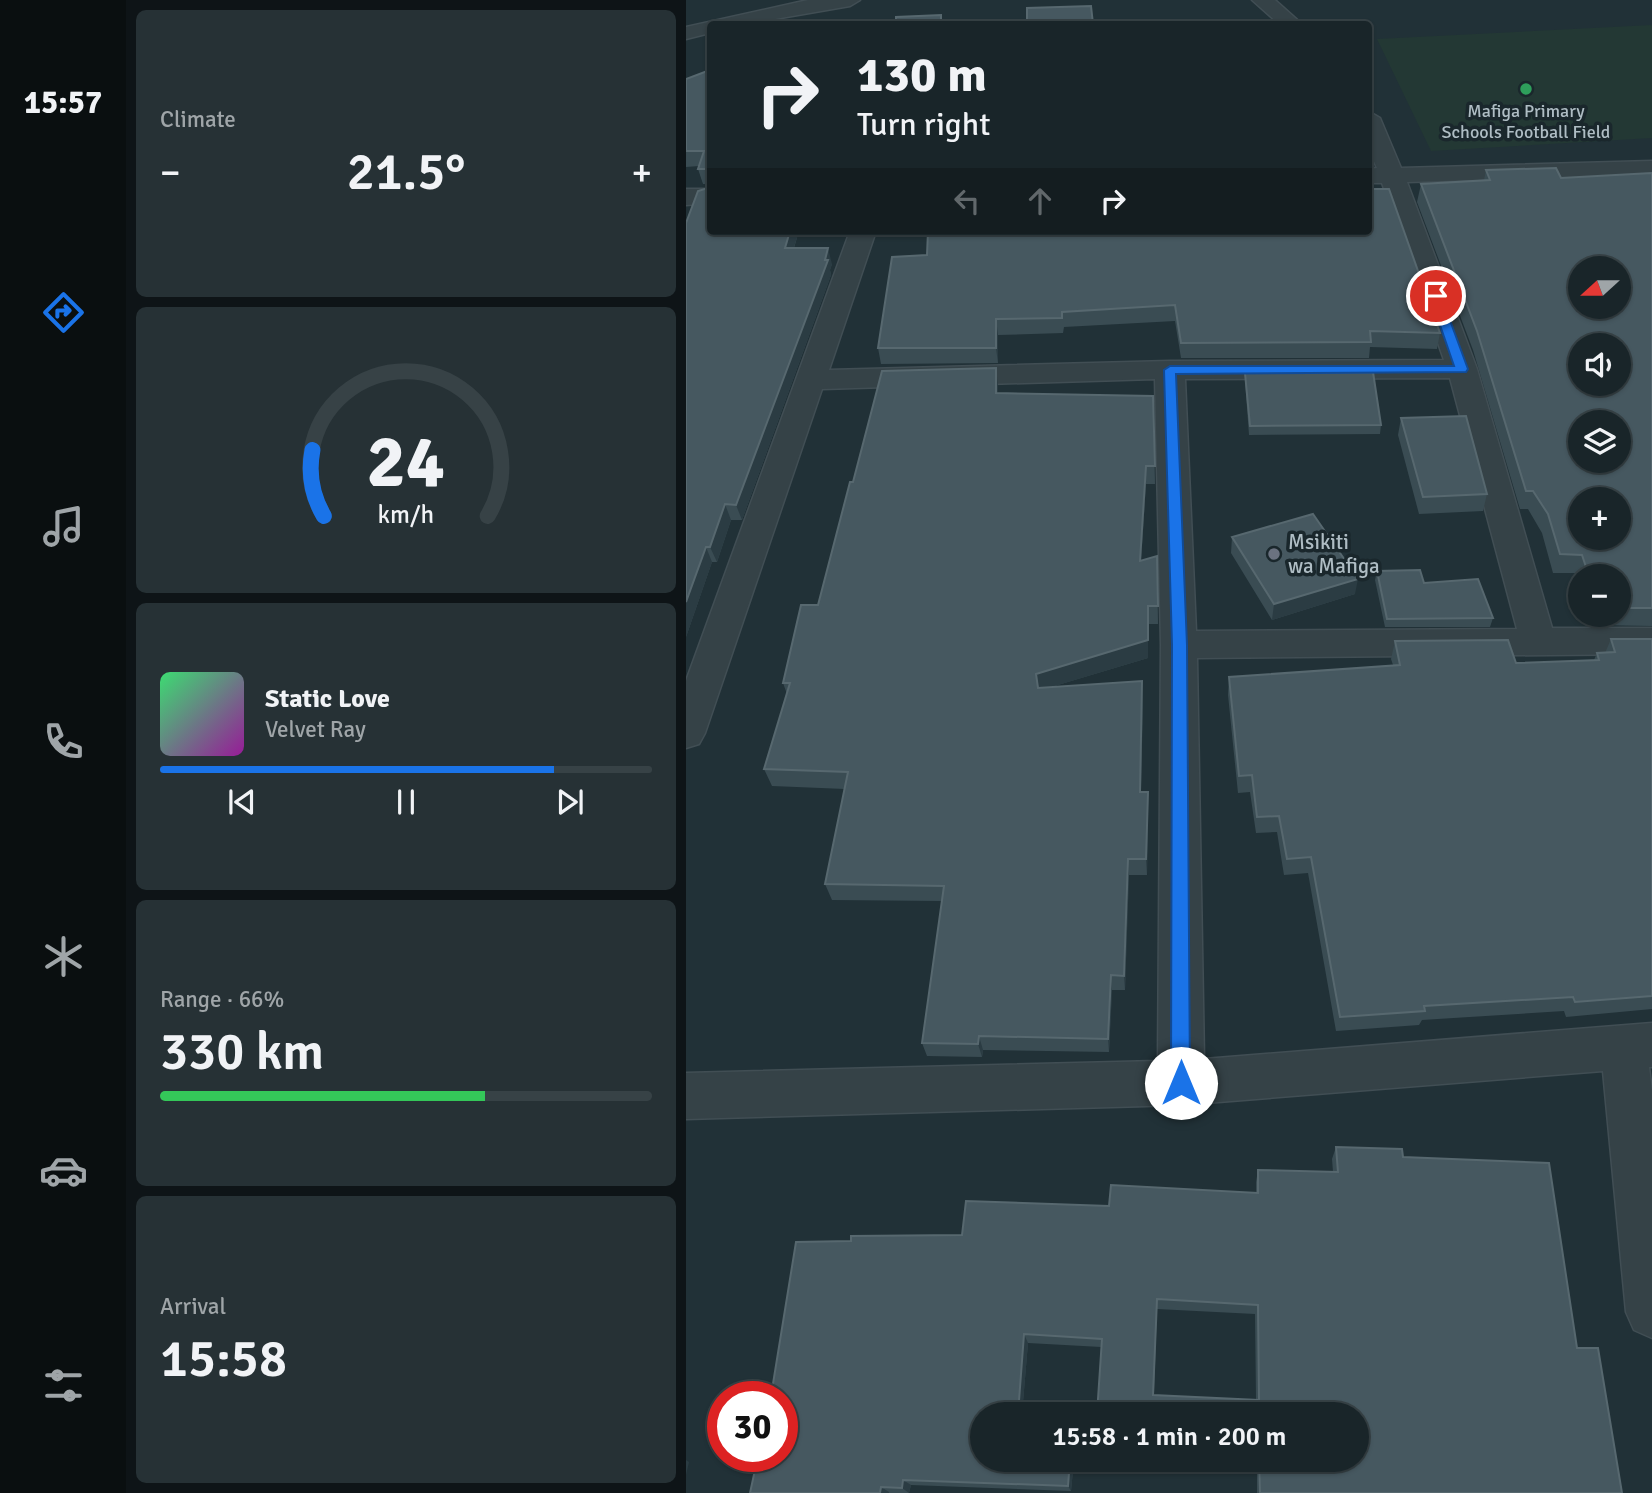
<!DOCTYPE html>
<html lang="en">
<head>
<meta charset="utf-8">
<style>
	body { margin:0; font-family:Signika,sans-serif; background:#263135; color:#f1f3f6; height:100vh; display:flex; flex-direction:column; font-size:26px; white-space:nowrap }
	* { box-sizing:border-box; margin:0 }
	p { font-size:23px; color:#9fa5a8 }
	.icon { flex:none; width:38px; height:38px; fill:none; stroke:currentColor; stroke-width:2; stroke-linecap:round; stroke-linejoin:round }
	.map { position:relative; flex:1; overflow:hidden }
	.panel { display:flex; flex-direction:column; gap:10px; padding:10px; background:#0e1417; width:560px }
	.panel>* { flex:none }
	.banner { position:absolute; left:21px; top:21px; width:665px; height:214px; border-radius:7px; box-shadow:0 2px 5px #0004,0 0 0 2px #374246; background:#192529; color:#f1f3f6; overflow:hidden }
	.needle { width:46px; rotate:249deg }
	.fabs { position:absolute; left:882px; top:256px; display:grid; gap:14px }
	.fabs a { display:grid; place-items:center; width:63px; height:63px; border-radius:50%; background:#192529; box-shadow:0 2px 5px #0004,0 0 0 2px #374246; font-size:35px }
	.speed { position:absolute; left:21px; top:1381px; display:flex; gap:14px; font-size:35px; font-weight:700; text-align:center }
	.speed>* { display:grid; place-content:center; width:91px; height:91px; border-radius:50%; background:#192529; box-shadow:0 2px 5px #0004,0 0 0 2px #374246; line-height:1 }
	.speed .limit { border:10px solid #d22; background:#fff; color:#111 }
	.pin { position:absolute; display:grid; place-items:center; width:60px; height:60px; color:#fff; margin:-30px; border:4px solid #fff; border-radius:50%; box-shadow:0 2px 7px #0007 }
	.me { position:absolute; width:77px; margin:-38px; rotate:0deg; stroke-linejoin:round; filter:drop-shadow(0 0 5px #0008) }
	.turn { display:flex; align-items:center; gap:24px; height:147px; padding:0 35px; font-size:32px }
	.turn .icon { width:91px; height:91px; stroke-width:2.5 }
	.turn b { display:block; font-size:49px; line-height:60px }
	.lanes { display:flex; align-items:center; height:66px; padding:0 35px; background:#0003; justify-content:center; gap:35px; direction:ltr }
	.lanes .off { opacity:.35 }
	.big { font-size:52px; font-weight:600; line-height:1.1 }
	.panel .tile { flex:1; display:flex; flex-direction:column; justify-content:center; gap:10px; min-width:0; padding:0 24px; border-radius:10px; background:#263135 }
	.panel .dial { align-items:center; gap:0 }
	.dial svg { height:182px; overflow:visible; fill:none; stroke:#374246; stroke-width:7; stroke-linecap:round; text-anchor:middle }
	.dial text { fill:#f1f3f6; stroke:none }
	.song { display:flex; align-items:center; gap:21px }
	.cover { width:84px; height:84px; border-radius:10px; background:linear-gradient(135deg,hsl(140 70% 55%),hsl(300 70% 35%)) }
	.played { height:7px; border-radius:4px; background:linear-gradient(90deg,#1a73e8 80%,#374246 80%) }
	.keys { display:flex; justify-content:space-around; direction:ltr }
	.heat { display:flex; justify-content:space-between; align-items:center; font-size:38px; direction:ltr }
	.charge { height:10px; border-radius:5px; background:linear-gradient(90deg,#34c759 66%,#374246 0) }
	.trip { position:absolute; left:284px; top:1402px; width:399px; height:70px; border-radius:35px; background:#192529; box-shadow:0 2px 5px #0004,0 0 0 2px #374246; font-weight:600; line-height:70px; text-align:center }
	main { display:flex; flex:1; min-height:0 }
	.tab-bar { display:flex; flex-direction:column; width:126px; justify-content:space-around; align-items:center; background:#0a0f10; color:#9fa5a8 }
	.tab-bar .icon { width:49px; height:49px }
	.tab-bar .on { color:#1a73e8 }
	.tab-bar b { font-size:32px; color:#f1f3f6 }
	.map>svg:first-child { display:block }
	.green { fill:#233834 }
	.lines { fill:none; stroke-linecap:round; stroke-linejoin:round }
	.minor-casing { stroke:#414e54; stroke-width:3 }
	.minor { fill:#354247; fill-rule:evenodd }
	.wall { fill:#3a4c53; fill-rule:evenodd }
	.shaded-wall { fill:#2b3c43 }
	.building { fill:#465860; stroke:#57686f; stroke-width:2; fill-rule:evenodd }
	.route { fill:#1a73e8; stroke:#114b97; stroke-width:2 }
	.leisure-dot { fill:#2e9e5b; stroke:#1a272c; stroke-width:2.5 }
	.worship-dot { fill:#6b7280; stroke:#1a272c; stroke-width:2.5 }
	.labels { text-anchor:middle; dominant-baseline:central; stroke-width:7; stroke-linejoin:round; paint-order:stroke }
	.far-poi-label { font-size:18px; fill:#afbdc4; stroke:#1a272c }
	.poi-label { font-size:21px; fill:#afbdc4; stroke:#1a272c; text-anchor:start }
</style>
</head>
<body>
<main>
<nav class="tab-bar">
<b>15:57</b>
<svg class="icon on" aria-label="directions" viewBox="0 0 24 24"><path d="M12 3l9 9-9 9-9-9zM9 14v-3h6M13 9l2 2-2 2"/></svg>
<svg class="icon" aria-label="music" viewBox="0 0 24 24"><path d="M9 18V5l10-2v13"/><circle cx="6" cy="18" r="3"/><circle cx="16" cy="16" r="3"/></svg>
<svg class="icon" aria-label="phone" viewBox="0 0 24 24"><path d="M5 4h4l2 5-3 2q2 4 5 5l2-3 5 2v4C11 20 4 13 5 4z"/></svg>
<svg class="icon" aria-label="climate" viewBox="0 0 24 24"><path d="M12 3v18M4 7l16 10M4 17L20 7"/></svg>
<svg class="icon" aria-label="car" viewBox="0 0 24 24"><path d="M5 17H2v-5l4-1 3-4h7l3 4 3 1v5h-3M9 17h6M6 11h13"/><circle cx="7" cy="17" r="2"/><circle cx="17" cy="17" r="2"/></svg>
<svg class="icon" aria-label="filters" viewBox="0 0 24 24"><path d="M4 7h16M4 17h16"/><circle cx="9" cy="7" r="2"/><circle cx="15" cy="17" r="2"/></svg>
</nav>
<section class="panel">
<div class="tile"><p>Climate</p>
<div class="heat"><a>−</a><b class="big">21.5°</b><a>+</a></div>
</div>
<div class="tile dial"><svg viewBox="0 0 100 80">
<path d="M14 69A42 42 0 1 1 86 69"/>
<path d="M14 69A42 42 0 0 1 9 40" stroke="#1a73e8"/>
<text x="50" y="56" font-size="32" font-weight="700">24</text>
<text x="50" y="72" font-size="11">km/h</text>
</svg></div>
<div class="tile">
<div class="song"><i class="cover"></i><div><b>Static Love</b><p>Velvet Ray</p></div></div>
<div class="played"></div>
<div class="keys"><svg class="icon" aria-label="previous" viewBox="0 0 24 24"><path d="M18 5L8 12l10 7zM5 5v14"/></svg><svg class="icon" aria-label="pause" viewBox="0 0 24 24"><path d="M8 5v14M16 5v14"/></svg><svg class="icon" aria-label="next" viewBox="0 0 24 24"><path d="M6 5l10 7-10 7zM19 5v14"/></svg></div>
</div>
<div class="tile"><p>Range · 66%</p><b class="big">330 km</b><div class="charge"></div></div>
<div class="tile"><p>Arrival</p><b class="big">15:58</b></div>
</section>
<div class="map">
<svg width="966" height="1493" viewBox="0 0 966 1493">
	<rect width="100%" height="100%" fill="#213137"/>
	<path class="green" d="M966 25V138L745 151 691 39Z"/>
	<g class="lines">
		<defs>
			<path id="minor" d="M122 0H174L164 6 60 24H24V33L0 39V27Z
				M566 0H589L616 24H593Z
				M682 111 694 118 715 168 966 161V175L721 182 791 369 866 628H966V654L511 658 518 1059 966 1023V1067H963L966 1091V1338L948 1330 940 1312 917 1071 495 1105 0 1119V1073L472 1061 475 645 469 379 136 389 19 733 13 744 0 748V681L164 231H190L143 370 484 361 758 360 696 183H682V169L691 168 682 148ZM764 378 831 629 510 631 499 379Z
				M0 189H24V203L0 205Z"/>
		</defs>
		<use href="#minor" class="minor-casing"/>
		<use href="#minor" class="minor"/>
	</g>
	<path class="wall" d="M24 70V231H113L108 248 146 264 144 270 145 275 56 520H45L31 562H26L0 637 22 188V184H17L12 169 13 166 0 167V79Z
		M800 170 875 178 966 173V626L907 625 903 614H933V576H894V587L890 573H867L856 533 842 509H834L787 350 731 202 735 184 798 180Z
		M241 255 754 333 751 349 684 347 683 358H495L489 321 378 327 377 333 312 335V363L195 364 192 348Z
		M559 373 695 425 694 434 563 435 559 381Z
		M312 386V393L467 396 469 484H460L455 561 471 556 472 624H462V658L365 687 457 699 455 792 462 809 461 875H443L439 990H426L423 1052 297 1050 296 1057 241 1056 236 1043 256 901 146 900 139 884 159 789 86 786 78 769 101 694 97 683 132 605Z
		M715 418 801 494 797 511 733 514 712 435Z
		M546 537 669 594 586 620 545 553Z
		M691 571 807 618 804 627H699L689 580Z
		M925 639H966V1009L880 1017 878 1011 736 1020 733 1025 650 1031 622 873 598 875 591 832 570 833 564 792 552 793 542 695 543 677 707 665 705 659 709 641 830 663 908 660 911 653H919Z
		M650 1147 717 1157 891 1348 936 1493H571V1460H670V1414H411L415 1347 342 1343 336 1414 388 1460 385 1491 225 1485 223 1493H64L165 1241 276 1235 423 1206 570 1192V1182L572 1170 647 1172 646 1159ZM471 1309 569 1314 570 1400 468 1395Z"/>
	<path class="shaded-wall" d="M104 231H113L103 263 99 248Z
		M142 248 146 264 144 270 145 275 56 520 50 505Z
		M310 319 312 335V363L310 348Z
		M310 368 312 386V412L310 393Z
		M460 466V484L454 579V561Z
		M39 504 45 520 31 562 24 547Z
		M20 547 26 562 0 637V602Z
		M672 579 669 594 586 620 588 604Z
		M462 606V658L352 691 350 674Z
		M456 681 457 699 454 809V792Z
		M462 792V809L461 875 460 859Z
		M442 859 443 875 439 990 438 976Z
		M425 975 426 990 423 1052 422 1039Z
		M293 1036 297 1050 296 1057 292 1044Z
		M338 1334 342 1343 336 1414H332Z
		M0 1460 3 1462 0 1475Z
		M384 1460H388L385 1491 382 1486Z
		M217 1480 225 1485 223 1493 216 1488Z
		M195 1487 203 1492V1493H194Z"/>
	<path class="building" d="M405 6 407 24H335V21H341V8Z
		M255 15V24H210V17Z
		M24 70V231H104L99 248H142L139 260H142L50 505 39 504 24 547H20L0 602V223L12 191 22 188 21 169H12L18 151H0V79Z
		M870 168 875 178 966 173V608H933V576H903L896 555 874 554 862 514 847 491H840L791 331 735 184 804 180 800 170ZM894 268H933V306H894ZM894 345H933V383H894ZM894 422H933V460H894ZM894 499H933V537H894Z
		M682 189H703L754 333 684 331 685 342 495 343 489 305 376 312V318L310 319V348H192L206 257 241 255 242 231H682Z
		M310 368V393L467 396 469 466H460L454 561 471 556 472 606H462V640L350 674 352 688 456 681 454 792H462L460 859H442L438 976 425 975 422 1039 293 1036 292 1044 236 1043 258 886 139 884 162 772 78 769 104 683H97L115 605H132L164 482H167L196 371Z
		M687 372 695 425 564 426 559 373Z
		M780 416 801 494 737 497 715 418Z
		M627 514 672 579 588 604 546 537Z
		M734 570 738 583 792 579 807 618 701 619 691 571Z
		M925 639H966V996L889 1002 887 997 738 1006 739 1011 654 1017 625 857 601 859 593 816 571 817 566 775 553 776 543 677 714 665 709 641 822 640 830 663 913 660 911 653 929 652Z
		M650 1147 716 1149 717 1157 863 1163 891 1348H912L936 1493H574L573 1460H670V1414H411L416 1339 338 1334 332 1414H296V1460H384L382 1486 217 1480 216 1488 195 1487 194 1493H64L72 1456H96V1396H85L110 1242 165 1241V1236L276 1235 280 1201 423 1206 425 1185 572 1193V1170L652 1172ZM471 1299 572 1305 573 1400 467 1395Z"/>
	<path class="route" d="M750 293 755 296 782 369 780 372 490 374 501 645 504 1083 502 1089 495 1092 488 1089 485 1083 486 645 478 370 484 366H768L744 296Z"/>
	<circle class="leisure-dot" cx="840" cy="89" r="7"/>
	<circle class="worship-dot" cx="588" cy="554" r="7"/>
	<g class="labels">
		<g class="far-poi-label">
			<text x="840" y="111">Mafiga Primary<tspan x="840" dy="21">Schools Football Field</tspan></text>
		</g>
		<g class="poi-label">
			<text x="602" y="542">Msikiti<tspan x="602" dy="24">wa Mafiga</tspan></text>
		</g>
	</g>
</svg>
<div class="fabs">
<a><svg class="needle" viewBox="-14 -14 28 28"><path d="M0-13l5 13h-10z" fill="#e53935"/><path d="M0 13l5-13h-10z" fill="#9fa5a8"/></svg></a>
<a><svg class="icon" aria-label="sound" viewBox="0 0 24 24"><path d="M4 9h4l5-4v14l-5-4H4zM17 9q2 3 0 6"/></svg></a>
<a><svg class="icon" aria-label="layers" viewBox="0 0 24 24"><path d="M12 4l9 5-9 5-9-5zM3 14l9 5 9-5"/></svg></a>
<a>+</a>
<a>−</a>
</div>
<div class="speed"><div class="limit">30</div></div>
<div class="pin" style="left:750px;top:296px;background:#d93025"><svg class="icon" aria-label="arrive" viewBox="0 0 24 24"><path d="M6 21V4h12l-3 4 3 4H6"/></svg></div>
<svg class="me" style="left:495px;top:1083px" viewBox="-20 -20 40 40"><circle r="19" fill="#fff"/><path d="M0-13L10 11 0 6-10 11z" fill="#1a73e8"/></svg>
<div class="trip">15:58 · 1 min · 200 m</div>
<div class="banner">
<div class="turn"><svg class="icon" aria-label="right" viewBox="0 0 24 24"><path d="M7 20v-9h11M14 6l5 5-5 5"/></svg><div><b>130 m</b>Turn right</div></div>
<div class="lanes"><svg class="icon off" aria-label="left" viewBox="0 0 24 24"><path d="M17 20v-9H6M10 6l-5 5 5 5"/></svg><svg class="icon off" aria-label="ahead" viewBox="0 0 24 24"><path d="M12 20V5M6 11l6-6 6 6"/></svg><svg class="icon" aria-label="right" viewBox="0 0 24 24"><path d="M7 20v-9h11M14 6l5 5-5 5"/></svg></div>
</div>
</div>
</main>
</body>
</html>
